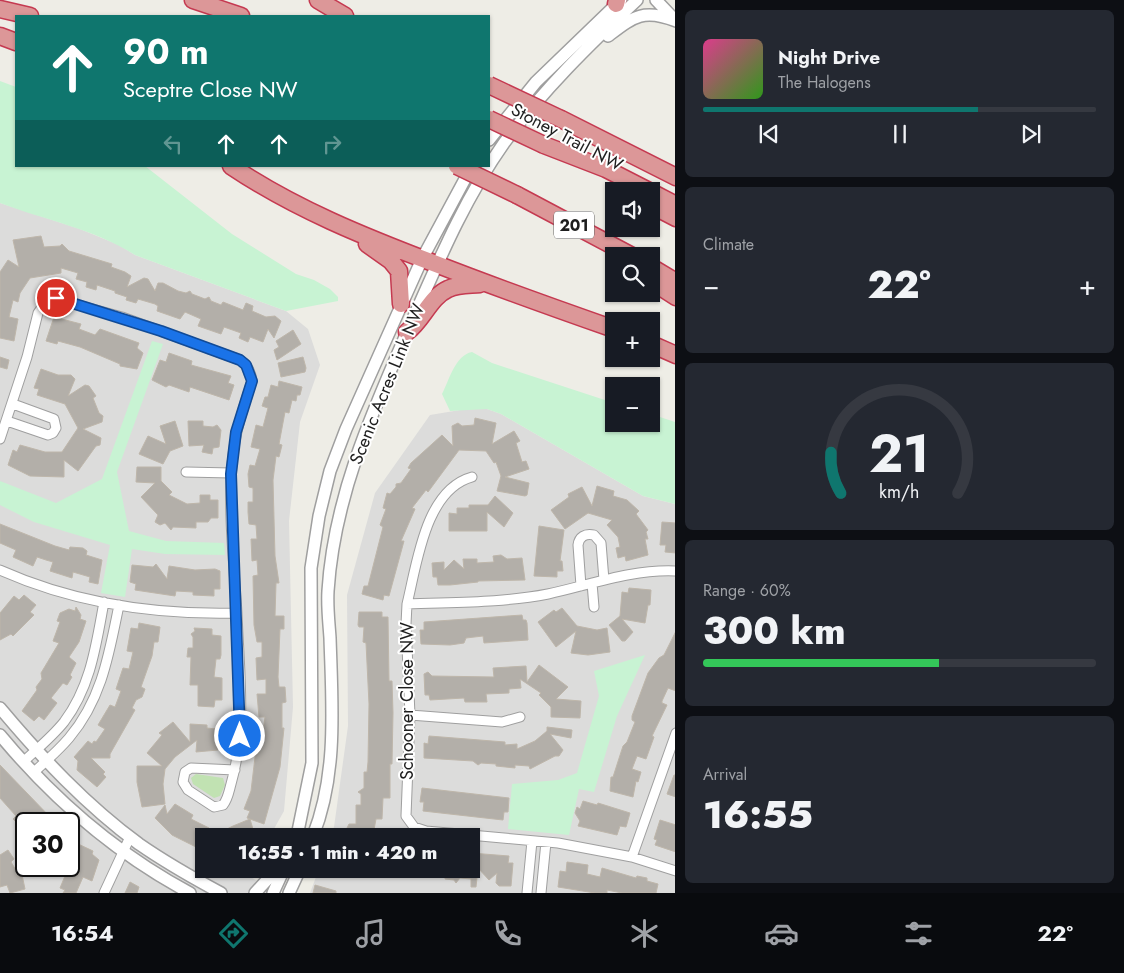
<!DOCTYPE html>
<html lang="en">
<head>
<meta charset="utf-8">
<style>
	body { margin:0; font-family:Jost,sans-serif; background:#242831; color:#f1f3f6; height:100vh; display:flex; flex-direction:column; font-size:19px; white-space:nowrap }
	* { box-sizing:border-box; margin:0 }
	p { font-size:16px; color:#9ea1a6 }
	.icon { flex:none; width:28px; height:28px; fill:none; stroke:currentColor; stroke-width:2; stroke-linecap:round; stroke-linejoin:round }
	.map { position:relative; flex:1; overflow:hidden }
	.details { display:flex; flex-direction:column; gap:10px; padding:10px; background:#0d0f14; width:449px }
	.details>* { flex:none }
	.guide { position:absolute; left:15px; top:15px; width:475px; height:152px; border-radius:0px; box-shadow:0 1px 4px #0004; background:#0f766e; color:#fff; overflow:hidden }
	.fabs { position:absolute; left:605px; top:182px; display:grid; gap:10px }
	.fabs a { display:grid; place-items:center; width:55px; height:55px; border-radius:0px; background:#171b24; box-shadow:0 1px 4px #0004; font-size:25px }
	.speed { position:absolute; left:15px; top:812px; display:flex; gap:10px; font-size:25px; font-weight:700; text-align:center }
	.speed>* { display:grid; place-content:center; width:65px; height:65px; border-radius:50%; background:#171b24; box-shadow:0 1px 4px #0004; line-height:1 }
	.speed .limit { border:2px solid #111; border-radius:8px; background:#fff; color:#111 }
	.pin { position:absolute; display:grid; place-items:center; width:42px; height:42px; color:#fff; margin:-21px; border:2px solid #fff; border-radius:50%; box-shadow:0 1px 5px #0007 }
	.me { position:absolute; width:55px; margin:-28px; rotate:0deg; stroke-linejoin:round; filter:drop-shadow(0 0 4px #0008) }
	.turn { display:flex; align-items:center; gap:18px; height:105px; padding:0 25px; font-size:22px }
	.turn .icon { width:65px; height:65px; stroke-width:2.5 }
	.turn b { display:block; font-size:35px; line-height:42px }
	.lanes { display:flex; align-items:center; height:48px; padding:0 25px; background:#0003; justify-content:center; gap:25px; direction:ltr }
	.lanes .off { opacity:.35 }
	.big { font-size:38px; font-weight:800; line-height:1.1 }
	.details .card { flex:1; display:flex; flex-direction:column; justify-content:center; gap:8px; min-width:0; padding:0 18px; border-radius:8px; background:#242831 }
	.details .dial { align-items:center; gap:0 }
	.dial svg { height:130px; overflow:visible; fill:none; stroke:#363941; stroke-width:7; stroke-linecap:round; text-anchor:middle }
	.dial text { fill:#f1f3f6; stroke:none }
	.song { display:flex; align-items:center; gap:15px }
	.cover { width:60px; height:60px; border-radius:8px; background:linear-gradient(135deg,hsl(330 70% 55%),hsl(110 70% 35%)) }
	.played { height:5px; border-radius:2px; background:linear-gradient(90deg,#0f766e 70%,#363941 70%) }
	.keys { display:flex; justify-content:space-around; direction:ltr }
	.heat { display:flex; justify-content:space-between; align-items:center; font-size:28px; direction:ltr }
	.charge { height:8px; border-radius:4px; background:linear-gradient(90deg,#34c759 60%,#363941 0) }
	.trip { position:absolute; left:195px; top:828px; width:285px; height:50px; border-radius:0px; background:#171b24; box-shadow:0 1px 4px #0004; font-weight:800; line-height:50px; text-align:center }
	.tabs { display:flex; height:80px; justify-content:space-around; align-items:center; background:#090b0e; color:#9ea1a6 }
	.tabs .icon { width:35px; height:35px }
	.tabs .active { color:#0f766e }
	.tabs b { font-size:22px; color:#f1f3f6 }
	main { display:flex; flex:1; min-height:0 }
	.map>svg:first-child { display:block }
	.residential { fill:#dcdcdb; fill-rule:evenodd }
	.grass { fill:#c1e2b2 }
	.park { fill:#c8f3d3 }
	.building { fill:#b3afa9; stroke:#beb6aa }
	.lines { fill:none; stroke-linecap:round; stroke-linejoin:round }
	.minor-casing { stroke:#9f9f9f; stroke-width:11 }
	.tertiary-casing { stroke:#9f9f9f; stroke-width:14 }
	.motorway-casing { stroke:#c53a51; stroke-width:19 }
	.minor { stroke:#fff; stroke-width:9 }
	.tertiary { stroke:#fff; stroke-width:11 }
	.motorway { stroke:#dc9798; stroke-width:16 }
	.motorway-bridge-casing { stroke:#c53a51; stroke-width:19; stroke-linecap:butt }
	.motorway-bridge { stroke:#dc9798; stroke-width:16 }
	.route-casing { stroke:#114b97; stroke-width:12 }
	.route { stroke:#1a73e8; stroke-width:9 }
	.labels { text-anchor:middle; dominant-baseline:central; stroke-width:4; stroke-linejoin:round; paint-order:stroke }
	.shield { fill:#fff; stroke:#626262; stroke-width:1 }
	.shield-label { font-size:16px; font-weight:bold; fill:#1e1e1e }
	.street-label { font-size:18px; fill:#1e1e1e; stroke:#fff }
</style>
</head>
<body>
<main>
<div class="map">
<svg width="676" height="893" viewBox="0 0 676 893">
	<rect width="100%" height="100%" fill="#eeede6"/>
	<path class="residential" d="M0 203 80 229 119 245 135 255 286 311 308 329 320 365 300 422 289 521 293 707 284 811 270 836H204V869H253L249 876 277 893H0ZM26 824H69V866H26Z
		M472 408 487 409 501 414 643 496 675 504V893H310L319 869H471V836H331L334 827 348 726 347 595 375 493 430 415Z"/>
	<path class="grass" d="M196 774 223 778 225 785 220 796 214 798 193 784 191 778Z"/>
	<path class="park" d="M0 81 16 87V166H145L232 234 296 274 314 280 330 289 338 297V301L286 311 135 255C94 229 45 220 0 203Z
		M152 341 163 344 117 472 129 531 166 541 224 543 225 555 165 554 132 549 125 597 101 593 110 545 34 522 0 505V481L56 503 102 479Z
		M472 352 492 363 614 403V424H651V414L675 422V504L643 496 501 414 487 409 450 411 442 394C449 381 455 355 472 352Z
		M645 655 617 716 594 792 579 789 569 835 508 829 512 784 558 780 577 773 599 696 594 671Z"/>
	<path class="building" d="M41 236 44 247 60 246 62 244 69 251 112 264 111 267 125 272 131 276 127 287 144 278 148 279 155 291 158 283H163L178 291 186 293 190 291 192 294 205 299 209 297 211 301 221 305 223 302 243 310 246 303 253 306 252 311 266 317 275 316 281 321 274 338 268 329 263 342 250 337 248 342 239 338 241 333 224 327 221 334 198 326 201 319 185 312 180 319 157 311 158 306 155 304 138 299 136 303 126 300 127 297 115 293V291L97 285 96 290 86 287 87 282 76 279 78 273 61 268V273L30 278 20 293 18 302 13 300 9 317 18 319 14 341 0 338V272L8 260 19 267 13 240Z
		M54 317 81 324 79 329 95 335 100 329 139 343 137 348 143 353 137 369 120 366V364L80 347 58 341 57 344 46 341Z
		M293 330 301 344 277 360 274 350 279 347 276 341Z
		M169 353 192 361 191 365 231 376 228 383 234 385 229 400 190 387 189 392 169 385 166 387 152 380 160 360 166 362Z
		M0 357 9 360 7 369 0 367Z
		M303 357 306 368 305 372 281 377 278 363Z
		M41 369 58 375H71L75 379 68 396 85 385 89 386 96 396 93 398 99 413 103 416 102 422 83 429 101 438 100 445 96 446 78 471 64 460V477L30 476 8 465 13 450 17 452 20 445 45 452H62L78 428 65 404 37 395 39 389 34 388Z
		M279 381 302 387 300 395H297L296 401 292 400 289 413 285 412 279 444 282 445 279 457 276 456 273 480 275 556 279 583H276L275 616H284V629H280L278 677 279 687H285L286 702 282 703V728H284L280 767 264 824 247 818 250 811 244 809 251 791 258 732H263L265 717H259L257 694H266V679L257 680 256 658 262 657V642H257L254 625 253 576 258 575 257 560 252 561 251 539H257L256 525 249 524 248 512V502H253V488L249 487 248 474 250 465 255 466 260 449 251 447 256 425 263 427 268 408 262 406 265 397H268L271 385 278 387Z
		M475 418 496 423 492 444 514 431 520 441 516 443 522 462 526 461 529 469 505 477 529 483 527 495 525 496 497 491 501 476 496 462 494 463 486 451 459 450 428 492 426 490 412 508 415 509 401 541H404L389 596 384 595 383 600 362 594 364 586H368L383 527 380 525 386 509 383 508 387 493 390 494 396 487V484L401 483 411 469 408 468 411 463 442 435 453 446 452 426 458 423 462 426 474 425Z
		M175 421 183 446 170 451 163 464 139 454 148 436 166 444 160 426Z
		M188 421H203V426L213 427 217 425 221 430 219 447 213 448 212 454 202 452 204 445 189 446Z
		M137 467H161V481L172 492 169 495 187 504 200 503V495H210V500H218V518H211L208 522H196V528L173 527 171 530 165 523 160 525 155 522 158 515 141 497 155 483 136 482Z
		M597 486 614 491 613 496 627 500 639 511 636 514 648 530 646 532 648 539H645L648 555 626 561 625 556 618 558 616 548 620 547 618 537 607 525 612 520 588 513 565 529 551 510 569 497 568 494 582 487 592 506Z
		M495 496 513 513 504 527 487 512V531H449V513L457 514V508H469V505H488Z
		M662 522 676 523V553L665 552 666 545H660Z
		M0 524 55 546 69 550 70 547 83 548 87 551 86 555 102 560 98 584 89 582 90 577 73 572 72 578 50 571 53 562 46 560 37 557 33 566 13 557 16 550 0 543Z
		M539 526 564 530 560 561H562L563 571H557V577L534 576Z
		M501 555 507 559 522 558 525 580 478 581V582L450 585H438L437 577H433L432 563 444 562V570L454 560 464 569 463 559H477V563L494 562 493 556Z
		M156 564 167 579 169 566 195 570 215 569 220 571V589H214V596L193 595V592L176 591 175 596 135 590 136 584 130 582 132 565 153 567Z
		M629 588 651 590 650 605H648L645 623 622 619 633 632 625 641H622L609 625 620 616 622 592 628 593Z
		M24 595 36 605 30 612 34 615 13 636 11 634 0 640V613L14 596 19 600Z
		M76 607 81 615 80 619 86 621 79 642 69 657 76 663 70 675 72 677 67 685 63 683 51 698 57 703 44 720 39 716 34 721 22 711 37 690 36 687 42 679 41 673 59 643 53 641 60 622 57 621 60 613 69 609 75 611Z
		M562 608 577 626 597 630 607 628 610 652 588 655 571 653 576 631 556 647 538 622 554 610 556 612Z
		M359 612H382V617H388L389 681H392L393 713 392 764H390V798H383L382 819H376L373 835 349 836 346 830 349 824H356V805H361V794L358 792 364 788V772H367L368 762 369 704 366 643 363 642 364 627H359L358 625Z
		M522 615 523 620H526L527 623 528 640 484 643 483 636 466 638 464 643 450 645 421 644 420 630H424V622Z
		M139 623 160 627 158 642H154L152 656 141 687 145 689 142 697 136 700 132 708 135 710 110 754V758H91L105 772 103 774 106 777 97 787 77 770 78 761 74 757 88 741 92 744 94 741 96 742 105 729 98 725 110 705 115 707 121 691 116 689 123 668 129 669 133 652 127 651 131 628 138 629Z
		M194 628 212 629V635L221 636V655L220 659H216L214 677 222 678V700H215L214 707 198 706V685H190L191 657H187L188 648H193V637L191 634 195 631Z
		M676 631V691L668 688 662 701V703L667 705 652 736 654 737 646 759 637 756 632 769 641 772 638 782 636 781 633 797 610 791 611 777H613L623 746 627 742 635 722 632 720V716L648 673 659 658 664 655Z
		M539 665 568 687 556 699 581 701 580 718 551 717V707L539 695 541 693 520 679 521 688 509 689V693L486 694 487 702H465L464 698 430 700 429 695H425L424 674 428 672 432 676 494 677 493 668 526 666 527 682Z
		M173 722 190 742V724L207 725V728L224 730 223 742 218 741V750L196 752 197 740 175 757 165 769 163 784 165 804 142 807 137 782V766H162L147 753 162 735 159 733Z
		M547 727 572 730 571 738 550 734 563 750 559 756H555L530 769 529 766 515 765V768L496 766V764L481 763 478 765 473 761 424 758V743L428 744 429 736 505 742V745L517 744V749L535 741 547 731Z
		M0 765 52 819 48 824H26V832L13 819 16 816 0 798Z
		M674 775H676V797L667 794Z
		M422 788 509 798 508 812H504L503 820 423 811 424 802H420Z
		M583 801 597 805 598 803 630 813 626 827 620 826 617 835 578 826 580 821 575 813 577 807 580 809Z
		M175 804 193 815 191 819 209 828 204 836V851L172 835 155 818 165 805 167 814Z
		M250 819 255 836H213L233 826Z
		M660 820 676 825V852L655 845 657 840 654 839Z
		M76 843 93 851 92 854 99 860 92 881 83 877 76 893H63L65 890 60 888 65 876 60 874 64 866H69V859Z
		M8 850 14 859 11 862 17 872 21 870 25 889 10 893 7 885 0 887V855Z
		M471 853 509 856 508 863H513L511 886H499L496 883 497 873 489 880 478 868 476 887H471V879L460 878 456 883 454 880 445 879 446 869H471Z
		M567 862 588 865 587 874 600 877 602 868 636 878 637 876 647 878V881L658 884 656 893H622L607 890V893H595L558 887 560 871 566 872Z
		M397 869H422L421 876 397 874Z
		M130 882 139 887 137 893H125Z
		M315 885 336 891V893H313Z"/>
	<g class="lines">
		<defs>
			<path id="minor" d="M7 421 48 435 53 433 56 428 54 419 13 404
				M0 439 27 357 38 313 45 303 56 299 122 317 240 360C248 365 251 372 252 381 244 406 236 429 233 455 227 504 234 563 237 613 156 615 74 603 0 570
				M186 472 231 473
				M676 571C631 569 590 585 548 594 502 603 453 602 407 604L406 624 410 715 406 816 414 827 426 831 558 843 632 857 676 733
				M592 583 594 607
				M581 586 578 545C579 537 585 533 594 535L601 543 604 580
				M407 604C417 564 425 490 472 477
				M410 715 502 722 520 717
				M23 762C37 749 52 737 64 722 91 686 96 645 104 602
				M235 770 191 768 185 772 183 782 188 790 214 807 223 805C228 799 229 791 231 784 247 728 239 670 237 613
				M33 773C45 762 58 751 69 738 102 699 109 654 119 605
				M632 857 676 871
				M104 893 130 837
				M527 893 532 841
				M541 893 546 842"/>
			<path id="tertiary" d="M656 0 674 19
				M608 36C633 17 643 8 676 21
				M489 140 536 82 621 0
				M0 708C42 758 86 805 139 844 165 862 193 878 221 893
				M0 735C54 800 115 853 190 893
				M297 836 312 763 311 568 319 516 330 471 346 429 422 259 472 166
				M313 836C338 773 332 704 330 638 329 623 327 607 328 591 334 495 374 408 412 321 439 260 465 198 504 143 542 91 590 44 637 0
				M255 893 277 869
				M273 893 284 869
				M289 893 300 869"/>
			<path id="motorway" d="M193 0 241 16
				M318 0 345 16
				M616 4 617 0
				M0 9 30 16
				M0 36 16 42
				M561 119 676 177
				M544 145 606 169 649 191
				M231 166C295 209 365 237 436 264 495 287 554 308 614 329
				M651 192 676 205
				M517 195 632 256
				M651 205 676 218
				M367 244 391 261 399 271 401 304
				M651 267 676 282
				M651 275 662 288 676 297
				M407 332C423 320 430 297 448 289 458 284 470 285 480 284
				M651 344 676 355"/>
		</defs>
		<use href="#minor" class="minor-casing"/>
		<use href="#tertiary" class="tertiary-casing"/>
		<use href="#motorway" class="motorway-casing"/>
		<use href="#minor" class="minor"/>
		<use href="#tertiary" class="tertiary"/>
		<use href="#motorway" class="motorway"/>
		<defs>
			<path id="motorway-bridge" d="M489 85 561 119
				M489 119 544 145
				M457 166 517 195"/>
		</defs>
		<use href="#motorway-bridge" class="motorway-bridge-casing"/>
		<use href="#motorway-bridge" class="motorway-bridge"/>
	</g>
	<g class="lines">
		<defs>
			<path id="route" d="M56 298 161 331 240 360 246 365 252 381 236 432 231 474 240 736"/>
		</defs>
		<use href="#route" class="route-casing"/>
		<use href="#route" class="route"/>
	</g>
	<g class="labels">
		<rect class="shield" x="554" y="211.5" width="40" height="27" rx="4"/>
		<g class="shield-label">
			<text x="574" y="225">201</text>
		</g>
		<g class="street-label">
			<text transform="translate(567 137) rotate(28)">Stoney Trail NW</text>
			<text transform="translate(387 384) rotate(-68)">Scenic Acres Link NW</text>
			<text transform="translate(407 701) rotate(-90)">Schooner Close NW</text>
		</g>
	</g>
</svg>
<div class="fabs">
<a><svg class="icon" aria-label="sound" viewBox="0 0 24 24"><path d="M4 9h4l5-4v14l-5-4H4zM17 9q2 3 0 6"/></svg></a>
<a><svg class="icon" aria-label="search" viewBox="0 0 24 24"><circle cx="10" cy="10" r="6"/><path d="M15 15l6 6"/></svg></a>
<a>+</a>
<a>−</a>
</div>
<div class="speed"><div class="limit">30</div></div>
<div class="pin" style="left:56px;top:298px;background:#d93025"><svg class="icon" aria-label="arrive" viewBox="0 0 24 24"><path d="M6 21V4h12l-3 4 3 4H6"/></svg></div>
<svg class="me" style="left:240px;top:736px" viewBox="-20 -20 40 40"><circle r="17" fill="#1a73e8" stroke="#fff" stroke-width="3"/><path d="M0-11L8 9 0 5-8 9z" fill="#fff"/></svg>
<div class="trip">16:55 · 1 min · 420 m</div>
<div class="guide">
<div class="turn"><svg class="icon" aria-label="ahead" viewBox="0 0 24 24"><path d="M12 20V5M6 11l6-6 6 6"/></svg><div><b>90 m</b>Sceptre Close NW</div></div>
<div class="lanes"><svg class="icon off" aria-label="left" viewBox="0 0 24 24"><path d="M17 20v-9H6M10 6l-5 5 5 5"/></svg><svg class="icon" aria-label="ahead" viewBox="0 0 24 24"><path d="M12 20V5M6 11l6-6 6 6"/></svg><svg class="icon" aria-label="ahead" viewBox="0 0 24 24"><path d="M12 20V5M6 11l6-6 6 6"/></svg><svg class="icon off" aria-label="right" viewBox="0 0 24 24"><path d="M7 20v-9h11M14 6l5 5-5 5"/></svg></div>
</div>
</div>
<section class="details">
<div class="card">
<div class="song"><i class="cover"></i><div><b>Night Drive</b><p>The Halogens</p></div></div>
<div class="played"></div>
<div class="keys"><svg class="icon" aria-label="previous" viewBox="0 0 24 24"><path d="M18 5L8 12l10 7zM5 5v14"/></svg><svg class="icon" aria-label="pause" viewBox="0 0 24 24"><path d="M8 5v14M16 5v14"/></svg><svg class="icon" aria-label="next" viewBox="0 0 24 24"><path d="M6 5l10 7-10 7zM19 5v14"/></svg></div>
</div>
<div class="card"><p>Climate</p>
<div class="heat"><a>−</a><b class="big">22°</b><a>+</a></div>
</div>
<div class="card dial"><svg viewBox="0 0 100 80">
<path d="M14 69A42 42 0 1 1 86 69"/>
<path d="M14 69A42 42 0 0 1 8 44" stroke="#0f766e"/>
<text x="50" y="56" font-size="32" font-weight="700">21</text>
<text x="50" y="72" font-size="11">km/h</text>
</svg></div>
<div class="card"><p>Range · 60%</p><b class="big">300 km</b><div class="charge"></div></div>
<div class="card"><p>Arrival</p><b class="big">16:55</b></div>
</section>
</main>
<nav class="tabs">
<b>16:54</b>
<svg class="icon active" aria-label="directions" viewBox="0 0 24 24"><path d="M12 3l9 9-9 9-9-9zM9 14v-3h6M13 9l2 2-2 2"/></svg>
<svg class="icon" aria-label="music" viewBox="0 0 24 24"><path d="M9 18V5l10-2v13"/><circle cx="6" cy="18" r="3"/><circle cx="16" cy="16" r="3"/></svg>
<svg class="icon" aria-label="phone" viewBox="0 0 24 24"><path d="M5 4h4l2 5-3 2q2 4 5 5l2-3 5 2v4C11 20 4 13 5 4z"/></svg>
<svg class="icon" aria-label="climate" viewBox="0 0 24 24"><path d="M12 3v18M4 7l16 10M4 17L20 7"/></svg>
<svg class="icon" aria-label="car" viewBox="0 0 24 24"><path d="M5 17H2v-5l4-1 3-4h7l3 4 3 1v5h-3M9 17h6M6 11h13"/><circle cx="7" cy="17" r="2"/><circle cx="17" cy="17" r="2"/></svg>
<svg class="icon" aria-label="filters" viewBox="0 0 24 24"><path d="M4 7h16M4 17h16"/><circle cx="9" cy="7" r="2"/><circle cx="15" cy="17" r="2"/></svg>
<b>22°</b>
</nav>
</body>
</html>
